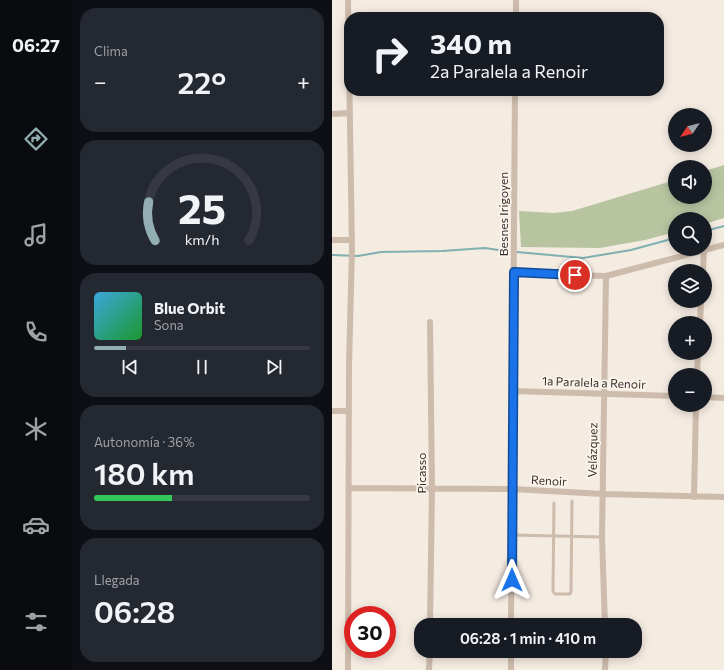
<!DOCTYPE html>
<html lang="es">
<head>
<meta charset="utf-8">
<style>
	body { margin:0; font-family:Commissioner,sans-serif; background:#242831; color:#f1f3f6; height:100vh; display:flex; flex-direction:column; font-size:15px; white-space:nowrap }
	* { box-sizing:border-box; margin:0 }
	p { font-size:13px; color:#9ea1a6 }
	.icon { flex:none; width:22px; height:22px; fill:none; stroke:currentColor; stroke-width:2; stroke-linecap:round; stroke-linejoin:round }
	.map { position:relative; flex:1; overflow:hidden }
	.details { display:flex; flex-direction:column; gap:8px; padding:8px; background:#0d0f14; width:260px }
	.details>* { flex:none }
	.banner { position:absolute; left:12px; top:12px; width:320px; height:84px; border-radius:16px; box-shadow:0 2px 10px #0003; background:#171b24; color:#f1f3f6; overflow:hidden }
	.needle { width:26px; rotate:235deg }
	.fabs { position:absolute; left:336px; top:108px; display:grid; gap:8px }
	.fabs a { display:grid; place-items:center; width:44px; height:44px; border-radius:50%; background:#171b24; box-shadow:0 2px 10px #0003; font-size:20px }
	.speed { position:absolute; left:12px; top:606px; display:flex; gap:8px; font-size:20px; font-weight:700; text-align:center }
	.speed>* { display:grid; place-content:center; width:52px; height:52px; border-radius:50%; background:#171b24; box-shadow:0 2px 10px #0003; line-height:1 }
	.speed .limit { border:6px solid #d22; background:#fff; color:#111 }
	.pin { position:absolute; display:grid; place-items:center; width:34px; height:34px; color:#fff; margin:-17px; border:2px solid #fff; border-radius:50%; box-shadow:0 1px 4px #0007 }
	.me { position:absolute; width:44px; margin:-22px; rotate:0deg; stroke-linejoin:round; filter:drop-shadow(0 0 3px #0008) }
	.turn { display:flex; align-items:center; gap:14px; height:84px; padding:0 20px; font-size:18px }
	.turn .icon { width:52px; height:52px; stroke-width:2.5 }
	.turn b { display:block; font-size:28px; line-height:34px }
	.big { font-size:30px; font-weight:600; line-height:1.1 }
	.details .widget { flex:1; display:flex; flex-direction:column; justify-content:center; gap:6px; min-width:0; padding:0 14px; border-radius:16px; background:#242831 }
	.details .dial { align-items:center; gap:0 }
	.dial svg { height:104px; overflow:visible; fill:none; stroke:#363941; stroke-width:7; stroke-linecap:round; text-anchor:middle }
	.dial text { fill:#f1f3f6; stroke:none }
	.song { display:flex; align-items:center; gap:12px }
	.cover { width:48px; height:48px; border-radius:6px; background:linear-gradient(135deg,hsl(200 70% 55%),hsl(130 70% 35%)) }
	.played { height:4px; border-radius:2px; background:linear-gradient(90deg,#92aeb2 15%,#363941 15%) }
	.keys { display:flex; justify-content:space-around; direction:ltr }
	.heat { display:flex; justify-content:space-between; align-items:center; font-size:22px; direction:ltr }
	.charge { height:6px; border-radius:3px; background:linear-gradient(90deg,#34c759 36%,#363941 0) }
	.trip { position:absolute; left:82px; top:618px; width:228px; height:40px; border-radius:16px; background:#171b24; box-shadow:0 2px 10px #0003; font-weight:600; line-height:40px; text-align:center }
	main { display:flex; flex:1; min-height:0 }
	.dock { display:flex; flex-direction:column; width:72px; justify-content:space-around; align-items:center; background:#090b0e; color:#9ea1a6 }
	.dock .icon { width:28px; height:28px }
	.dock .on { color:#92aeb2 }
	.dock b { font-size:18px; color:#f1f3f6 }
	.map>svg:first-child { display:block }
	.green { fill:#b8c4a0 }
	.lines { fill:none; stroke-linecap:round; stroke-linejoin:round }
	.stream { stroke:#7fb0b2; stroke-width:2 }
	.service { stroke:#cdbbac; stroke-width:3 }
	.minor { stroke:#cdbbac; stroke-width:6 }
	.route-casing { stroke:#114b97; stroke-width:10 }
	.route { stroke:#1a73e8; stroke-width:7 }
	.labels { text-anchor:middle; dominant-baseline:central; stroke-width:3.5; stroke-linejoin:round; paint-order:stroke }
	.street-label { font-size:12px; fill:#3b302b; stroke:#fbf5ee }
</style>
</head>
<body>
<main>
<nav class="dock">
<b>06:27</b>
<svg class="icon on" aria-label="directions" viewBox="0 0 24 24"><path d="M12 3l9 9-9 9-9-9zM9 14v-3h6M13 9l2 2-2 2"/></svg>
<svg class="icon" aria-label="music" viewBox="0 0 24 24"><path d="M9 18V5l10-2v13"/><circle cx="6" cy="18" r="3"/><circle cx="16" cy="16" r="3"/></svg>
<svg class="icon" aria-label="phone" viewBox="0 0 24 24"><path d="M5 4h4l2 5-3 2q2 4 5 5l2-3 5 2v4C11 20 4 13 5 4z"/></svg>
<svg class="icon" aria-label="climate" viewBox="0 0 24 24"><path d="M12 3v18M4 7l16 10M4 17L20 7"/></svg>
<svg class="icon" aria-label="car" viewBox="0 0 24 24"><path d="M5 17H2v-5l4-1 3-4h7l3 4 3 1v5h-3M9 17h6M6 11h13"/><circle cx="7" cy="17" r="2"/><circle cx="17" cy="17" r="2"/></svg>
<svg class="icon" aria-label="filters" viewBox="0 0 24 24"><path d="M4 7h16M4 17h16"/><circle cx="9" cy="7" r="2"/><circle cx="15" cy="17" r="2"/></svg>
</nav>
<section class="details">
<div class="widget"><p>Clima</p>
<div class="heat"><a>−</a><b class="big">22°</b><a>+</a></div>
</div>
<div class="widget dial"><svg viewBox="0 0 100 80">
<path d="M14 69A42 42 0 1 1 86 69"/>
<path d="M14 69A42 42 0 0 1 9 39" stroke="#92aeb2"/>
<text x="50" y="56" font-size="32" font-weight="700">25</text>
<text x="50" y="72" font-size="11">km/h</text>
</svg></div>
<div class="widget">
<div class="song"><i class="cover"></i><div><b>Blue Orbit</b><p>Sona</p></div></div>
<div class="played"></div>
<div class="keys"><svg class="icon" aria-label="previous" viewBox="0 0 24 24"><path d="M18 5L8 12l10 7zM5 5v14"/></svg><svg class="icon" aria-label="pause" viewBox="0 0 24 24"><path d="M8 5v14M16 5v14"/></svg><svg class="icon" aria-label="next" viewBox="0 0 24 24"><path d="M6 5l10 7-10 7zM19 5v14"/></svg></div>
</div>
<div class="widget"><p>Autonomía · 36%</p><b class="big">180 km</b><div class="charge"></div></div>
<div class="widget"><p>Llegada</p><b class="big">06:28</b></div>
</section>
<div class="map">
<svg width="392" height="670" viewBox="0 0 392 670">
	<rect width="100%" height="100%" fill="#f4ebe1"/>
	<path class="green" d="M392 165V218L373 224V219H343V232L313 240 268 248 189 247 187 211 222 213 240 211 343 180V197H373V171Z"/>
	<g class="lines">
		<path class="stream" d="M373 231 392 226
			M185 252 251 258 299 250 343 238
			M0 255 26 256 49 252 110 251 153 248 173 251"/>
		<path class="service" d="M222 503 221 591 223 594H238L239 591 240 501
			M180 535 270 537"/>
		<path class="minor" d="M16 0 20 249 17 365 16 670
			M184 17V0
			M0 114 17 113
			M0 240H20
			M371 271 372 250
			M182 273 274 276 392 245
			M368 323 369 301
			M365 375 366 353
			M181 391 343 396
			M373 397 392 398
			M0 411H16
			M17 488 180 489 271 494 392 497
			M362 497 364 405
			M98 625 100 488 98 322
			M179 625 183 91
			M273 625 270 537 274 276
			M97 670 98 651
			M179 670V651
			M273 670 274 651"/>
	</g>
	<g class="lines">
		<defs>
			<path id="route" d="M180 580 182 272 243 275"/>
		</defs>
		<use href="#route" class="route-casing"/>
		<use href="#route" class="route"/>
	</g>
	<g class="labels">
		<g class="street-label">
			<text transform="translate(171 214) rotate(-90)">Besnes Irigoyen</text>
			<text transform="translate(262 382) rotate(2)">1a Paralela a Renoir</text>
			<text transform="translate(260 450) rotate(-89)">Velázquez</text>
			<text transform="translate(89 473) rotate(-90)">Picasso</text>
			<text transform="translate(217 480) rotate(3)">Renoir</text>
		</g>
	</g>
</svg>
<div class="fabs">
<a><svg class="needle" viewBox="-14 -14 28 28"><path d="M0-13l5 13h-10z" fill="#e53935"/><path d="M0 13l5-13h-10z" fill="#9ea1a6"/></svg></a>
<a><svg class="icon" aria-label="sound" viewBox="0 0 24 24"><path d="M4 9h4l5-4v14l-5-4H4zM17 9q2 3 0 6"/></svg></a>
<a><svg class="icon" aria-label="search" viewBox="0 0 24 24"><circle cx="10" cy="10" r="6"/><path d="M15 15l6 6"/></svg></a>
<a><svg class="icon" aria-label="layers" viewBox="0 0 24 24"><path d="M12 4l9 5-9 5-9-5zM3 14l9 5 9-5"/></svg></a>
<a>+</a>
<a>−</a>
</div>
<div class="speed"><div class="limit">30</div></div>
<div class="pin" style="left:243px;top:275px;background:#d93025"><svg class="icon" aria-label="arrive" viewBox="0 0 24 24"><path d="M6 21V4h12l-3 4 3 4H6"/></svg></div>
<svg class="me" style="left:180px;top:580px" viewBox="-20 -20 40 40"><path d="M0-17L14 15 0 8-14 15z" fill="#1a73e8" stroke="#fff" stroke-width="4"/></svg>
<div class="trip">06:28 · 1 min · 410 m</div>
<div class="banner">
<div class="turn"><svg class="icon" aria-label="right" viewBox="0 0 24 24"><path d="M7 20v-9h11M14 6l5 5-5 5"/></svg><div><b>340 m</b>2a Paralela a Renoir</div></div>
</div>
</div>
</main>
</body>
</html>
